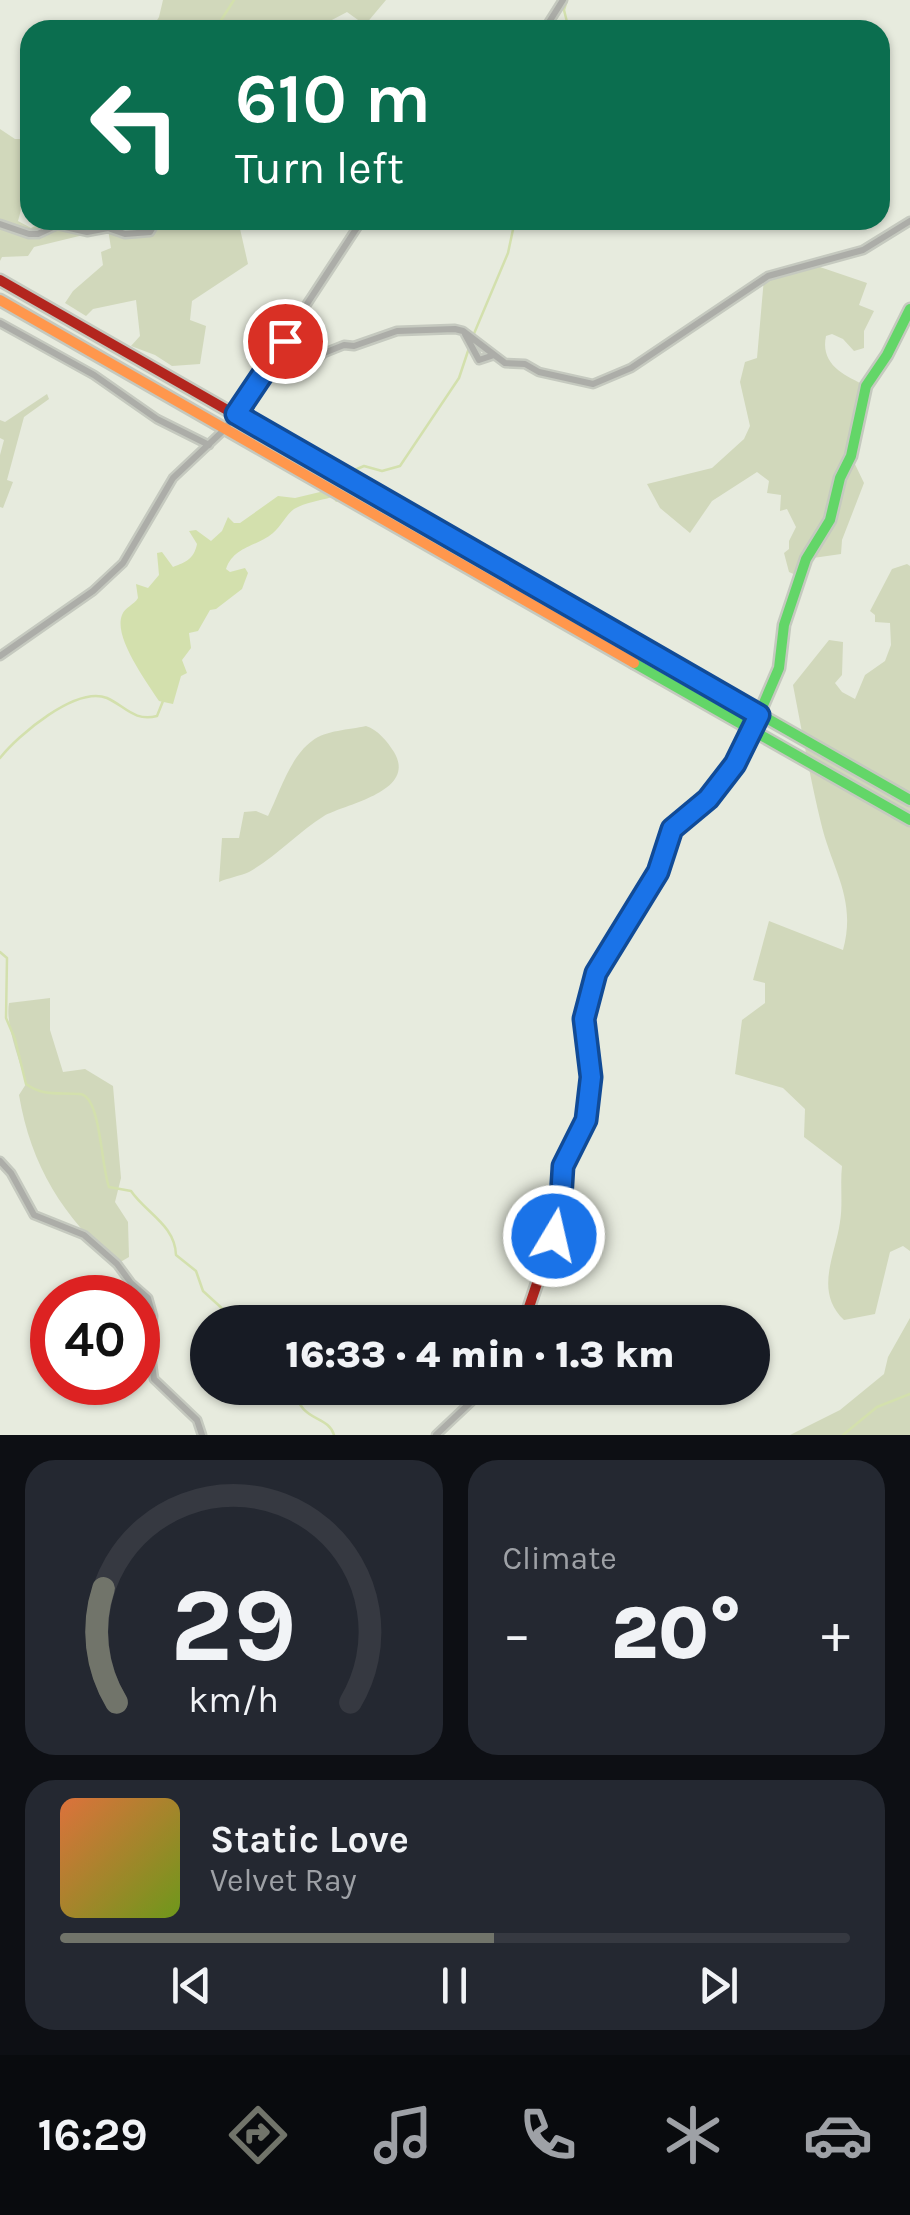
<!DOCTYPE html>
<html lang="en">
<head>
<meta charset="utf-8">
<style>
	body { margin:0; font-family:Karla,sans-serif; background:#242831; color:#f1f3f6; height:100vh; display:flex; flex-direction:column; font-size:38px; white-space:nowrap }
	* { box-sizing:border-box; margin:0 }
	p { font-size:32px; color:#9ea1a6 }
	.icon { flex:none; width:55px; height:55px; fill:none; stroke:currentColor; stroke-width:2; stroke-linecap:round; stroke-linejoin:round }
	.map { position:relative; height:1435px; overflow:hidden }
	.sheet { display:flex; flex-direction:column; gap:25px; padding:25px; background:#0d0f14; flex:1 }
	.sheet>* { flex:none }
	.banner { position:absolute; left:20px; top:20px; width:870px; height:210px; border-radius:30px; box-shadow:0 2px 8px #0004; background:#0b6e4f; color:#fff; overflow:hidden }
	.speed { position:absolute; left:30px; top:1275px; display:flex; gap:20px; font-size:50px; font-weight:700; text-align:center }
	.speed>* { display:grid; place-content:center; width:130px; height:130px; border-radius:50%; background:#171b24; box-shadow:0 2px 8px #0004; line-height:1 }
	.speed .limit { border:15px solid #d22; background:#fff; color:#111 }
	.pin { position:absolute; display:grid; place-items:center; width:85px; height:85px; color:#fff; margin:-42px; border:5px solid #fff; border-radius:50%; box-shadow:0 2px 10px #0007 }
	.me { position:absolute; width:110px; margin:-55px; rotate:9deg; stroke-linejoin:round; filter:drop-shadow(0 0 8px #0008) }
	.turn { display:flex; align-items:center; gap:35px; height:210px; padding:0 50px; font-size:45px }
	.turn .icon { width:130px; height:130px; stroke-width:2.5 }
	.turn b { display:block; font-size:70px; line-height:85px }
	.big { font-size:75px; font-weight:800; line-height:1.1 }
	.sheet .tile { flex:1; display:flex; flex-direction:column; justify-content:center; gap:15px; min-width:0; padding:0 35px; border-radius:30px; background:#242831 }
	.sheet .dial { align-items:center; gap:0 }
	.dial svg { height:260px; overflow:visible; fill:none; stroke:#363941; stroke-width:7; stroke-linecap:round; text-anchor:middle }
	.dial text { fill:#f1f3f6; stroke:none }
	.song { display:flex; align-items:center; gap:30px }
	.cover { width:120px; height:120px; border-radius:15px; background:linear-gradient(135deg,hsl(20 70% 55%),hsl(80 70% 35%)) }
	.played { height:10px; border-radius:5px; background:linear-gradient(90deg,#71746a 55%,#363941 55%) }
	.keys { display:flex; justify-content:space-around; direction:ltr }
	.heat { display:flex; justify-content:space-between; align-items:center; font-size:55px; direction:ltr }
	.sheet .tiles { flex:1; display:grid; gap:25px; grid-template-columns:1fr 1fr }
	.tile:last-child { grid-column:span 2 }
	.trip { position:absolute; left:190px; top:1305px; width:580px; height:100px; border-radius:50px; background:#171b24; box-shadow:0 2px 8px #0004; font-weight:800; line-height:100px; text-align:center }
	.menu { display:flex; height:160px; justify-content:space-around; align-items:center; background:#090b0e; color:#9ea1a6 }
	.menu .icon { width:70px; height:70px }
	.menu .active { color:#71746a }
	.menu b { font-size:45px; color:#f1f3f6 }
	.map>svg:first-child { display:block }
	.green { fill:#d1d8bb }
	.water { fill:#d3e0ad }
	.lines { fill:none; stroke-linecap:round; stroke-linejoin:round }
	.stream { stroke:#d3e0ad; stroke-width:2.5 }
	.street-casing { stroke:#c5c9bf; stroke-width:11 }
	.fast-casing { stroke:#c5c9bf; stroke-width:15 }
	.slow-casing { stroke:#c5c9bf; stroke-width:15 }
	.jam-casing { stroke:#c5c9bf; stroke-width:15 }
	.street { stroke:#acada8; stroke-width:6 }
	.fast { stroke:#63d668; stroke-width:10 }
	.slow { stroke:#ff974d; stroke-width:10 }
	.jam { stroke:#b3261e; stroke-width:10 }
	.route-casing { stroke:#114b97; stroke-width:25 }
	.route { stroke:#1a73e8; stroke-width:18 }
</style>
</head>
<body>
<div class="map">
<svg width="910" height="1435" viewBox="0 0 910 1435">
	<rect width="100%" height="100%" fill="#e7ebde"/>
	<path class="green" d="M163 0H386L365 25 347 12 313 30H151L159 17Z
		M0 129 15 139H30V176L18 221 31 228 48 220H238L248 264 192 301 190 320 206 326 200 364 172 366 155 355 131 346 140 336 136 300 93 309 86 316 65 303 73 291 103 265 101 252 111 248 108 229 34 247 28 256 2 257 0 261Z
		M814 265 867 283 859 305 874 311 864 331V348L854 351 843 339 832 334 826 336C820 365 844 375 866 386L851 456 864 483 842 540 841 554 806 559 800 577 789 572 784 553 789 549V541L796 527 787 509 780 511 781 495 767 493 769 481 757 472 712 501 690 533 660 508 647 484 712 468 744 439 750 426 740 382 745 362 757 358 764 278Z
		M47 394 49 399 24 417 7 480 13 482 3 508 0 507V455L4 440 0 438V420L5 422Z
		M907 564 910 566V1251L903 1246 890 1252 875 1314 844 1320C814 1291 835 1257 840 1222 843 1204 840 1184 842 1166L804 1137 805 1109 783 1088 735 1074 742 1020 765 1003V983L753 980 769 921 843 950C857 899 832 870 821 823 810 778 802 731 793 685L829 640 843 642 842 675 835 683 842 692 855 699 865 675 885 661 891 645 890 623 875 622V615L870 611 892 569Z
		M366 726C378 730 387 741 394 752 418 792 344 804 324 816 298 832 276 857 249 872 240 876 228 878 219 882L222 838H239L244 812 256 811 268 816C280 792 290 757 312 741 326 730 349 730 366 726Z
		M50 998V1030L63 1072 85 1069 113 1086 121 1178 115 1202 128 1222 129 1257 117 1264C63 1217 31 1166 19 1095L26 1084C20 1060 5 1026 9 1003Z
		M910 1318V1435H790L840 1410 884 1374 888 1357Z"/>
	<path class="water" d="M341 487 347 491 343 499 336 502 332 497C319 501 306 502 294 509 286 515 281 526 273 533 256 547 234 546 226 569L230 572 245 568 248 573 242 589 216 609 210 610 198 631 189 633 191 648 182 660 187 673 181 676 173 704 159 701C147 682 113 637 122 615 125 607 134 605 138 598L136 584 148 588 159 575 157 553 162 552 173 567C186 562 194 559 197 544L189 531 196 530 211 541 222 531 228 517 234 523H240L278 496 295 498Z"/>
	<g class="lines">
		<path class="stream" d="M567 0 564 10 569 30
			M218 25 234 0
			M473 336 508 253 515 220
			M350 472 364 466 382 471 400 466 459 378 469 348
			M0 758C18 735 76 686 107 698 125 706 134 722 157 716L163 701
			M0 952 7 958 6 1018 15 1039 26 1084C44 1097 59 1092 80 1094 101 1096 101 1167 109 1187L131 1191C146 1213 175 1225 176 1255L196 1271 203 1291 237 1322
			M295 1388C299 1423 328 1414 334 1435
			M843 1435 877 1407 910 1394"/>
		<defs>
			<path id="street" d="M544 30 563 0
				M0 224 29 234H38L57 225 87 232 108 228 125 234 150 232 157 220
				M0 323 94 375 157 419 209 445
				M465 334 479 360 494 355
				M264 372 312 364 324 353 344 345 354 346 397 331 455 329 463 331 505 363 525 364 539 372 593 384 631 368 768 276 863 250 910 221
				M0 656 93 591 123 563 173 478 225 429 362 220
				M0 1161 11 1173 34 1215 84 1235 117 1264 131 1283 148 1298 153 1316 150 1349 154 1379 197 1420 202 1435
				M436 1435 472 1401 479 1388"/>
			<path id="fast" d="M400 509 910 800
				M634 663 910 820
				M691 813 707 799 735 764 748 740 779 668 784 625 806 559 830 520 840 478 851 456 866 386 887 355 910 309"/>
			<path id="slow" d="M0 300 634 663"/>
			<path id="jam" d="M0 280 400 509
				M524 1322 560 1215 563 1166 586 1120 591 1077 584 1019 596 973 658 872 672 829 691 813"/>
		</defs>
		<use href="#street" class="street-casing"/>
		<use href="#fast" class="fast-casing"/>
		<use href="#slow" class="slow-casing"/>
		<use href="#jam" class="jam-casing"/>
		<use href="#street" class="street"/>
		<use href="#fast" class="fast"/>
		<use href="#slow" class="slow"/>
		<use href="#jam" class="jam"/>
	</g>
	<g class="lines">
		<defs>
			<path id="route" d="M285 341 236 414 759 715 735 764 708 799 672 829 658 872 596 973 584 1019 591 1077 586 1120 563 1166 560 1215 554 1236"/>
		</defs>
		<use href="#route" class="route-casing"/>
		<use href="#route" class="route"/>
	</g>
</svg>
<div class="speed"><div class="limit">40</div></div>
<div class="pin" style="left:285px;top:341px;background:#d93025"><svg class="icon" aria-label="arrive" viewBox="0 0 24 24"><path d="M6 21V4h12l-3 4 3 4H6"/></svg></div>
<svg class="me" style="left:554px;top:1236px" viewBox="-20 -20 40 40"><circle r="17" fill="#1a73e8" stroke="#fff" stroke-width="3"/><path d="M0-11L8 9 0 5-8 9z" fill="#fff"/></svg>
<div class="trip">16:33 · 4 min · 1.3 km</div>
<div class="banner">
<div class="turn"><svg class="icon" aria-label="left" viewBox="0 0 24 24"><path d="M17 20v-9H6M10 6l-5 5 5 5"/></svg><div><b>610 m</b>Turn left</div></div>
</div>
</div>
<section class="sheet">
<div class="tiles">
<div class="tile dial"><svg viewBox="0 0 100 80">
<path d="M14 69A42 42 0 1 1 86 69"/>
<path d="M14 69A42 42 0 0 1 10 34" stroke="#71746a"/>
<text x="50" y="56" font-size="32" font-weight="700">29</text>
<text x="50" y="72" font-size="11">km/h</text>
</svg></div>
<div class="tile"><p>Climate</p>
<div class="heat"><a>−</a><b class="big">20°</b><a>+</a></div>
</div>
<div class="tile">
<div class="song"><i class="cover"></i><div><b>Static Love</b><p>Velvet Ray</p></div></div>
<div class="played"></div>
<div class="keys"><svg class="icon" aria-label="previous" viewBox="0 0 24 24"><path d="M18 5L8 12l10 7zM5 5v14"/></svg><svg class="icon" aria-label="pause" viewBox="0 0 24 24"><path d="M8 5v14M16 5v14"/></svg><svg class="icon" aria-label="next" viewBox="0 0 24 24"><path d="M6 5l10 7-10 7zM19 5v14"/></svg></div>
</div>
</div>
</section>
<nav class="menu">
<b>16:29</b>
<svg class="icon active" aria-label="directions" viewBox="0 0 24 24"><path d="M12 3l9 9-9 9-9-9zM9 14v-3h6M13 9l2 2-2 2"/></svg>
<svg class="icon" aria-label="music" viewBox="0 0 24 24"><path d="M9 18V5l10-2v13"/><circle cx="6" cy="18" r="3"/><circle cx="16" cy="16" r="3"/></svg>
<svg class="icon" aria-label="phone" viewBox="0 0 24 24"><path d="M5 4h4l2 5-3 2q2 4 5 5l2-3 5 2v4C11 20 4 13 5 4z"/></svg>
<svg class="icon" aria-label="climate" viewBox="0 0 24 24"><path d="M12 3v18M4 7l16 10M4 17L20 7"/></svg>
<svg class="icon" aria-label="car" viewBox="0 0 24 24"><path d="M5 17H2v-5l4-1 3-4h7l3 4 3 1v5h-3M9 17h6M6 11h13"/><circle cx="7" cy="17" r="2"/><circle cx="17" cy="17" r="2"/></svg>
</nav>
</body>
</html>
